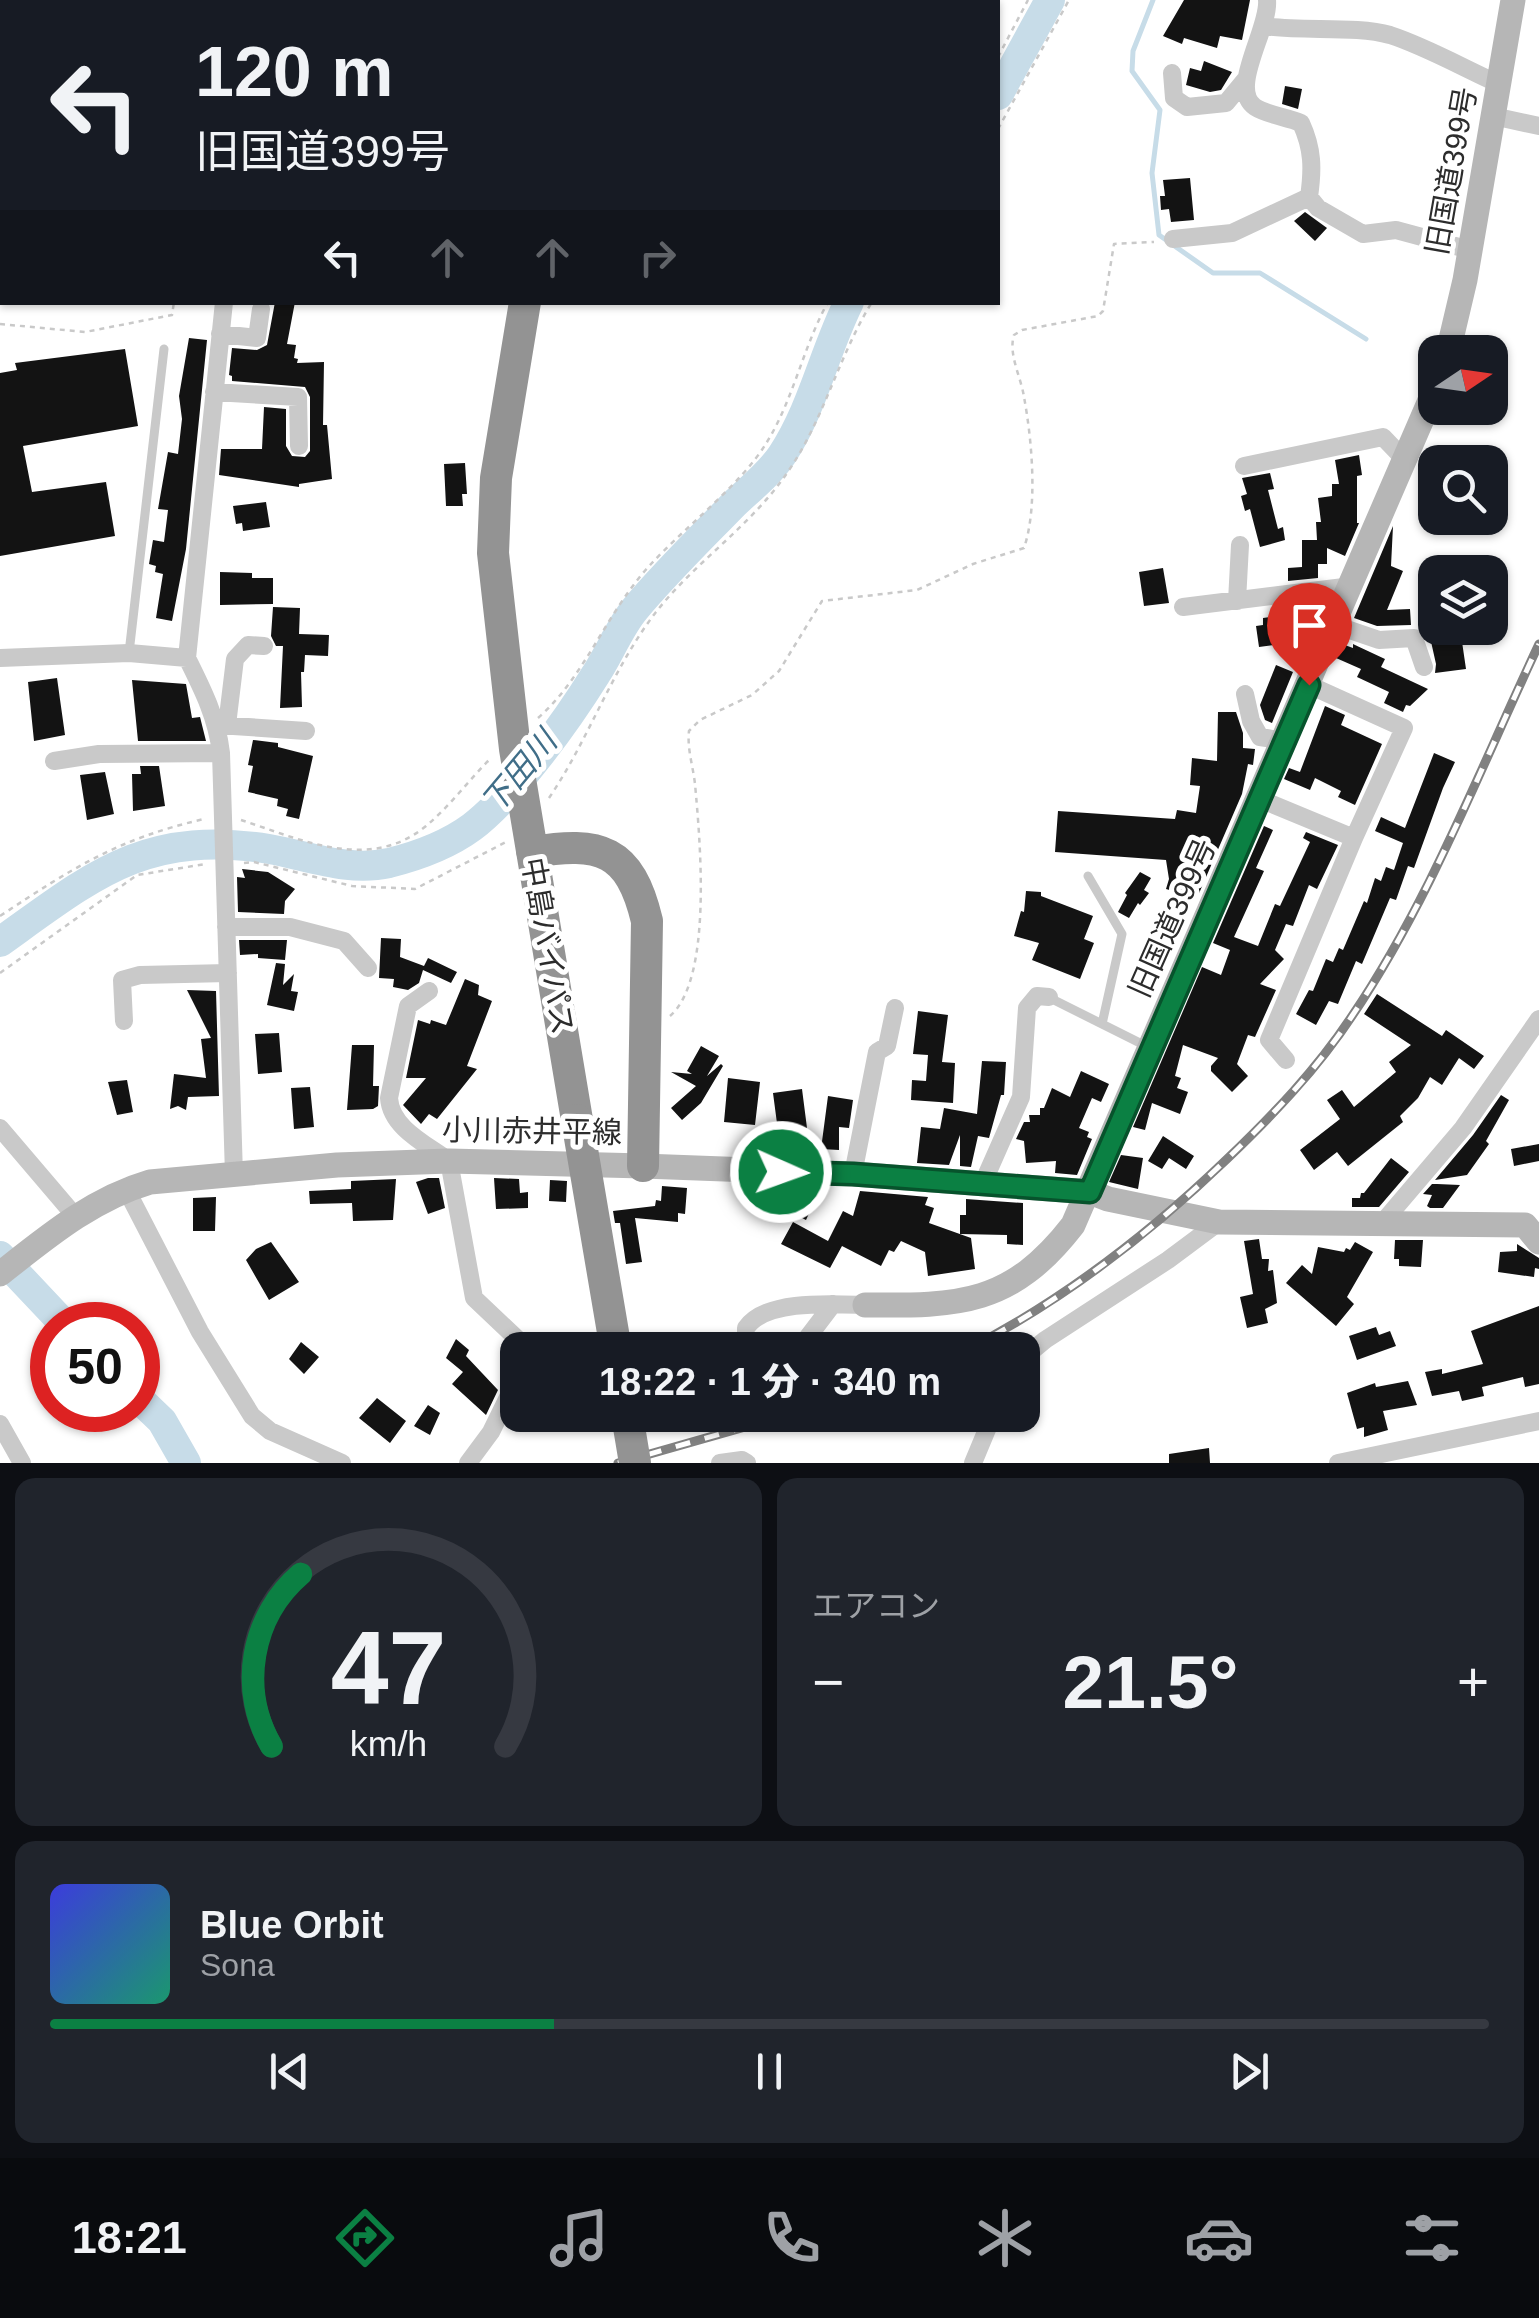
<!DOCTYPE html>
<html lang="ja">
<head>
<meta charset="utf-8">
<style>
	body { margin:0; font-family:Helvetica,"Noto Sans JP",sans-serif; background:#20242c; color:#f1f3f6; height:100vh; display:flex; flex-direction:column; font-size:38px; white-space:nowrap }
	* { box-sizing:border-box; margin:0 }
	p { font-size:32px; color:#9ea1a6 }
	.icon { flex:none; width:55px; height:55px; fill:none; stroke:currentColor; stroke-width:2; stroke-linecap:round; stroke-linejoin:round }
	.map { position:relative; height:1463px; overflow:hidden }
	.sheet { display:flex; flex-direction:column; gap:15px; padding:15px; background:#0d0f14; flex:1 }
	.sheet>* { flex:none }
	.guide { position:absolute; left:0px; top:0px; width:1000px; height:305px; box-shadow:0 2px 8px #0004; background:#171b24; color:#f1f3f6; overflow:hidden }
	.needle { width:65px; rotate:77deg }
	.buttons { position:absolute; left:1418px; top:335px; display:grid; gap:20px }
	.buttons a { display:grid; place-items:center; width:90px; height:90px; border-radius:20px; background:#171b24; box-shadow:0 2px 8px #0004; font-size:50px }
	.speed { position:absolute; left:30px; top:1302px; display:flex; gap:20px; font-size:50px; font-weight:700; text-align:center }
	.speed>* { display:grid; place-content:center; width:130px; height:130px; border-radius:50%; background:#171b24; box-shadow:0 2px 8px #0004; line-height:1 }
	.speed .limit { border:15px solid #d22; background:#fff; color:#111 }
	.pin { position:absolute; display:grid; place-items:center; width:85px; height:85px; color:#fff; margin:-102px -42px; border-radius:50% 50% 50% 0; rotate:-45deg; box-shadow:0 0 10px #0007 }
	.pin .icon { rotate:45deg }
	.me { position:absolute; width:110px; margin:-55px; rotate:92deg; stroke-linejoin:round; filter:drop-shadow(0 0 8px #0008) }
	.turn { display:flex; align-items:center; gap:35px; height:210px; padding:0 30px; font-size:45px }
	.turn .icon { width:130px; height:130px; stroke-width:2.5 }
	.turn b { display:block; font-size:70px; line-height:85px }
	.lanes { display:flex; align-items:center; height:95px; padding:0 30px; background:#0003; justify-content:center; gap:50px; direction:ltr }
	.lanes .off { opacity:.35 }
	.big { font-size:75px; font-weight:800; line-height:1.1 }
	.sheet .card { flex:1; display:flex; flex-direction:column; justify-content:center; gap:15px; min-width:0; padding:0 35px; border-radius:20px; background:#20242c }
	.sheet .dial { align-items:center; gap:0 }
	.dial svg { height:260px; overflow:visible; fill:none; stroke:#363941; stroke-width:7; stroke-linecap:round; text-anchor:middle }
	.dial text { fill:#f1f3f6; stroke:none }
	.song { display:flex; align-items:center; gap:30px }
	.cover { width:120px; height:120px; border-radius:15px; background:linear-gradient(135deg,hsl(240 70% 55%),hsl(160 70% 35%)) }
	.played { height:10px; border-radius:5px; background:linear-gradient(90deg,#0b8043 35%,#363941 35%) }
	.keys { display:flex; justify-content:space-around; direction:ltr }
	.heat { display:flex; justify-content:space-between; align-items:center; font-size:55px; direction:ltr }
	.sheet .tiles { flex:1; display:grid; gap:15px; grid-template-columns:1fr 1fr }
	.card:last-child { grid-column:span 2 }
	.trip { position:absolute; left:500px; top:1332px; width:540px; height:100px; border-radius:20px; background:#171b24; box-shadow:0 2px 8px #0004; font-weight:800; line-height:100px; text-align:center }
	.menu { display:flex; height:160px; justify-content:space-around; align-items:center; background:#090b0e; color:#9ea1a6 }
	.menu .icon { width:70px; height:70px }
	.menu .active { color:#0b8043 }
	.menu b { font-size:45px; color:#f1f3f6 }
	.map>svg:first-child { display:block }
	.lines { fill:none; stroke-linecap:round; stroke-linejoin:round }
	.stream { stroke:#c7dce8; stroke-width:5 }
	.river { stroke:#c7dce8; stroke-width:30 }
	.building { fill:#131313 }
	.path { stroke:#c9c9c9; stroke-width:2.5; stroke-dasharray:5 5; stroke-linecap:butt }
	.lane { stroke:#c9c9c9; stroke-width:9 }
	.street { stroke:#c9c9c9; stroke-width:18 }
	.secondary { stroke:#b6b6b6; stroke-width:25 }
	.highway { stroke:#939393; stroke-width:32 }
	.rail-casing { stroke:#818181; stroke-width:9 }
	.rail { stroke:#fff; stroke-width:5; stroke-dasharray:15; stroke-linecap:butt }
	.highway-bridge { stroke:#939393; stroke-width:32 }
	.route-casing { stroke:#07532c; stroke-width:25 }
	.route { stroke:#0b8043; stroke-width:18 }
	.labels { text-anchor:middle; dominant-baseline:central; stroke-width:10; stroke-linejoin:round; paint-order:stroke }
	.street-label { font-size:30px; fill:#2c2c2c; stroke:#fff }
	.water-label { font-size:32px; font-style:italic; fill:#406e88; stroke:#fff }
</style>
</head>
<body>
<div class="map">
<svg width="1539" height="1463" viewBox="0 0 1539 1463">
	<rect width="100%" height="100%" fill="#fff"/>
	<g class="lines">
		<path class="stream" d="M1153 0 1133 51 1132 71 1160 110 1152 173 1159 235 1213 273H1260L1366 339"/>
		<path class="river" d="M998 95 1050 0
			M0 942C95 874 145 830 269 849 309 856 348 872 389 863 417 856 449 844 472 827 514 795 568 719 596 674 610 653 619 628 635 609 666 572 701 538 734 504 750 489 770 473 782 455 813 408 824 352 849 302
			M0 1256 65 1325
			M138 1398 162 1421 186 1463"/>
	</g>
	<path class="building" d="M1184 0H1250L1242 40 1220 36 1217 48 1184 38 1182 44 1163 36Z
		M1204 61 1232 72 1221 90 1210 92 1186 85 1190 68 1201 71Z
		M1285 86 1302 89 1298 109 1282 104Z
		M1190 178 1194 220 1171 222 1169 209 1161 210 1160 196H1165L1163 180Z
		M1305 212 1327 228 1315 241 1294 221Z
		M275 302H295L287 344 296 345 294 358 298 359 297 363 324 362 323 425H327L332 479 299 484V487L219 475 221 449H262L264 407 286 409V446L292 456 305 457 310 451V397L305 387 232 381V376L229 375 232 348 257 350 267 345Z
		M189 338 207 340 186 549 172 621 156 618 163 574 155 572 156 566 149 564 153 540 164 542 168 510 158 509 168 452 178 454 182 419 179 396Z
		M125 349 138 426 23 446 32 492 106 482 115 536 0 556V373L17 370 15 363Z
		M1359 455 1362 475 1357 476V523H1359L1345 556 1327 548V564H1318V578L1288 581V568L1302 567V540H1317L1316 522H1321L1318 498 1332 496V484H1339L1335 460Z
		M465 463 467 494H462L463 506H446L444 464Z
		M1270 473 1274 489 1268 490 1278 529 1283 527 1285 540 1260 547 1250 509 1245 511 1241 496 1247 494 1242 478Z
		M266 502 270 527 243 531 242 523 236 524 233 506Z
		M1393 526 1391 566 1403 571 1387 610 1410 609 1411 625 1377 626 1354 618Z
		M1163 568 1169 603 1144 606 1139 572Z
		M220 572 252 573V578H273V604L220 605Z
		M273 607 300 608 299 634 329 635 328 656 305 655 304 672H301L302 707 280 708 283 646H276L271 636Z
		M1286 615 1290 643 1259 647 1256 626 1263 625V618Z
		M1428 628H1460L1466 669 1435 673 1436 664Z
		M1342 644 1353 648V644L1355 645 1385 659 1381 667 1428 689 1410 706 1406 705 1403 712 1384 703 1389 692 1357 677 1361 669 1336 658Z
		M1276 665 1293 672 1272 723 1265 720 1260 705Z
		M57 678 65 735 34 741 28 682Z
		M132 680 186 684 192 718 200 717 206 741H138Z
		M1325 706 1345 715 1341 725 1382 744 1355 805 1338 797 1341 791 1315 778 1310 790 1284 779 1289 768 1300 772Z
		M1218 712H1236L1243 733V748L1255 749 1253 765 1248 764 1242 794 1197 898 1166 889 1169 879 1166 860 1055 852 1058 811 1175 819 1177 810 1196 813 1200 786 1190 785 1192 758 1217 761Z
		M253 740 278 743V747L313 756 299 819 286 816 288 809 277 806 278 799 248 792 253 766 248 765Z
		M1434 753 1455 762 1443 788 1414 868 1408 866 1396 900 1390 898 1362 964 1356 961 1338 1004 1329 1001 1316 1025 1296 1014 1309 990 1313 991 1326 959 1333 962 1339 948 1343 950 1364 901 1367 903 1375 878 1381 881 1386 867 1394 870 1403 843 1375 831 1381 817 1405 828Z
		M140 766H159L165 806 133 811 132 774H141Z
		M105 772 114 814 87 820 80 775Z
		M1264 826 1273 830 1256 868 1264 871 1234 937 1258 946 1275 904 1280 906 1310 842 1303 838 1306 832 1338 845 1317 889 1309 885 1293 926 1286 924 1275 950 1284 959 1260 984 1276 990 1255 1037 1248 1035 1237 1064 1248 1076 1232 1092 1211 1071V1066L1218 1058 1183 1045 1175 1076 1181 1078 1177 1088 1188 1092 1180 1114 1152 1103 1145 1130 1133 1127 1202 967 1221 975 1230 950 1213 943Z
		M242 869 268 872 295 889 285 901 284 914 238 912 237 877 245 878Z
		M1140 872 1151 878 1144 890 1149 893 1140 905 1138 903 1129 918 1118 912 1127 895 1125 893Z
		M1026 891 1041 892V896L1093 916 1084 939 1094 943 1080 979 1032 960 1039 943 1014 936 1021 911 1024 912Z
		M381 938 401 939 400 957 424 966 428 958 457 972 451 983 423 970 419 983 408 990 393 987 394 979 379 978Z
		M239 940H287L285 960 258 958V954L240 955Z
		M276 963 285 964 283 985 294 974 291 991 298 992 294 1011 267 1005Z
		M465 979 479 985 478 995 492 1001 467 1066 477 1069 437 1119 429 1114 421 1124 403 1105 426 1078H406L418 1020 430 1024 431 1020 446 1025Z
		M187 990 216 991 219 1096 188 1097 186 1110 178 1106 170 1109 174 1074 206 1078 201 1039 211 1038Z
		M1377 994 1442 1036 1446 1030 1484 1056 1474 1069 1459 1058 1442 1085 1430 1077 1418 1098 1400 1116 1403 1122 1348 1166 1337 1152 1314 1170 1300 1150 1340 1119 1327 1100 1342 1090 1354 1107 1396 1072 1389 1062 1411 1045 1364 1014Z
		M918 1011 948 1015 942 1062 955 1063 953 1103 911 1100 912 1080 926 1081 928 1055 913 1054Z
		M279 1033 282 1072 258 1074 255 1034Z
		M352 1045H374L373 1086H379L378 1106 373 1109 347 1110Z
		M701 1046 719 1056 707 1076 721 1064 723 1066 701 1103 682 1120 671 1108 696 1086 671 1072 692 1074 687 1071Z
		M982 1061 1006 1062 1004 1095H1001L989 1138 978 1136 971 1167 960 1166V1135L949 1165 917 1163 921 1127 940 1129 944 1108 977 1114Z
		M1081 1071 1109 1084 1101 1102 1092 1098 1079 1128 1089 1132 1087 1137 1092 1139 1077 1175 1055 1173 1056 1161 1026 1163 1024 1141 1016 1139 1024 1122H1030L1029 1115H1040V1108H1044L1052 1088 1070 1097Z
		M728 1078 760 1082 755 1125 724 1122Z
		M127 1080 133 1112 117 1115 108 1082Z
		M310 1087 314 1127 294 1129 291 1088Z
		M802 1089 807 1128 778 1131 773 1093Z
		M1501 1095 1509 1100 1486 1141 1489 1144 1467 1175 1435 1180 1473 1135Z
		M828 1096 853 1100 849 1128 839 1127V1150L821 1149Z
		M1163 1136 1194 1156 1186 1169 1169 1158 1162 1169 1148 1161Z
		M1539 1144V1161L1514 1166 1511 1149Z
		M1121 1155 1143 1158 1138 1189 1109 1182Z
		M1391 1158 1409 1172 1379 1207H1352V1198H1360L1361 1193H1364Z
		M428 1178H439L445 1208 428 1214 416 1182Z
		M494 1178 519 1179 520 1193 528 1192V1208L496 1209Z
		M396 1179 393 1220 353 1221 352 1203 310 1204 309 1191 351 1189V1181Z
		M550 1180 567 1181 566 1202 549 1201Z
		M1432 1184H1437L1460 1185 1443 1208H1430L1427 1206 1432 1195 1423 1194Z
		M662 1186 687 1188 685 1214 678 1213V1222L635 1218 642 1262 626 1264 620 1223H615L613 1211 655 1206 656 1200 661 1201Z
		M798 1188 818 1194 806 1220 788 1211Z
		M860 1191 928 1197 925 1205 934 1208 929 1223 971 1238 975 1269 928 1276 925 1252 901 1241 894 1252 889 1250 881 1266 842 1246 830 1268 781 1244 793 1222 828 1241 843 1211 853 1216Z
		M216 1197 215 1231H193V1198Z
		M966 1199 1023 1203V1245L1007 1244V1235L960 1234V1215H966Z
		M1259 1239 1262 1259H1269L1268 1271 1273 1270 1277 1303 1265 1309 1268 1323 1247 1328 1240 1297 1253 1294 1244 1241Z
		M1395 1240H1423L1421 1267 1399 1266V1259H1394Z
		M271 1242 299 1282 269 1300 246 1260 256 1249Z
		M1355 1242 1373 1252 1347 1297 1354 1304 1336 1326 1286 1283 1302 1265 1312 1274 1318 1247 1344 1252 1346 1248 1350 1250Z
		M1517 1244 1539 1258V1269L1535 1268 1534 1277 1498 1272 1500 1252 1517 1251Z
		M1539 1306V1384L1525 1387 1523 1377 1482 1387 1484 1396 1462 1401 1459 1391 1432 1396 1425 1372 1442 1369V1374L1483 1364 1471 1331Z
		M1376 1327 1379 1335 1390 1331 1396 1346 1357 1360 1349 1336Z
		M456 1339 469 1350 466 1356 498 1390 486 1415 452 1384 463 1372 446 1358Z
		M301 1342 319 1357 304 1374 289 1359Z
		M1408 1381 1417 1405 1383 1411 1388 1430 1364 1437V1427L1357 1429 1347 1393 1375 1383 1376 1387Z
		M377 1398 406 1421 390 1443 359 1418Z
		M428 1405 440 1413 430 1435 414 1426Z
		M1209 1448 1210 1463H1169V1454Z"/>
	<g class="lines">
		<path class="path" d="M334 2 335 0
			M998 57 1028 0
			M998 129 1069 0
			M0 324 85 332 172 315 174 302
			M538 718C585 677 607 611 651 564 685 527 741 485 767 442 794 398 803 347 828 302
			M549 798C589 739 612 669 656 612 695 562 751 526 787 473 824 420 838 357 872 302
			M241 820C300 839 369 873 426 826 449 807 469 780 490 759
			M244 863 254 862 352 886 415 889 506 842
			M0 916C73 868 117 839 204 819
			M0 973 137 875 206 864
			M670 1016C713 979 700 839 695 784 693 766 687 749 689 731L700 720 752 695 779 671 822 601 917 590 973 564 1024 548C1038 507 1032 440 1024 397 1021 377 1008 354 1014 335L1022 330 1098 316 1103 311 1114 244 1154 242"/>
		<path class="lane" d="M129 653 164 349
			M1088 876 1122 934 1102 1024
			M1050 998 1148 1047"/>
		<path class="street" d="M1267 0C1270 28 1228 89 1255 107 1267 115 1287 117 1301 123 1313 149 1313 169 1309 197L1318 208 1363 234 1396 230 1470 250
			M1264 26C1303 32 1356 25 1390 35 1427 47 1463 68 1499 84
			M1172 73 1174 98 1187 107 1226 103 1245 80
			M1493 116 1539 126
			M1173 239 1232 233 1309 197
			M220 334 257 338 261 309
			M214 392 298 397 299 446
			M1244 466 1383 437 1405 460
			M1237 601 1240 545
			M1183 607 1352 586
			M1335 625 1379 640 1414 638 1424 667
			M0 658 129 653 187 658C203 690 217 718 221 753L234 1175
			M187 658 224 302
			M1245 694 1251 721 1260 737 1285 741
			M218 725 306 731
			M227 725 235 659 248 645 264 646
			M54 761 99 754 221 753
			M1260 799 1354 838
			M226 927H290L344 941 368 968
			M429 991 408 1006 389 1098C391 1128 426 1144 449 1161L474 1298 529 1350
			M124 1021 122 980 140 975 228 973
			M1286 1060 1269 1040 1354 838 1404 728 1309 685
			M0 1128 75 1216
			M853 1174 877 1052 887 1046 895 1008
			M983 1183 1021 1097 1027 1008 1037 996 1049 997
			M126 1189 200 1332 252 1416 270 1431 342 1463
			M1383 1222 1463 1128 1539 1019
			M746 1350V1328C765 1299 833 1304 865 1305
			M798 1350 833 1304
			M1022 1359 1045 1340 1168 1260 1219 1222
			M0 1424 22 1463
			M468 1463 491 1432 518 1377
			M720 1463 742 1460 747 1463
			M973 1463 993 1415
			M1338 1463 1539 1421"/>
		<path class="secondary" d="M1448 352 1465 280 1513 0
			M0 1274C47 1237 92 1199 150 1182L337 1165 449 1161 643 1166 853 1174 1090 1192 1108 1199 1219 1222 1525 1225 1539 1242
			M865 1305C960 1306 1011 1305 1073 1225L1435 389"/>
		<path class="highway" d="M624 2 625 0
			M525 302 496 478 493 553 515 749 577 1120
			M532 852C600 841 630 849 647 921L643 1166"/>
		<defs>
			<path id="rail" d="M966 1350C1064 1300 1148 1235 1227 1159 1273 1115 1317 1069 1352 1016 1429 902 1480 769 1539 644
				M618 1463 787 1415"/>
		</defs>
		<use href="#rail" class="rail-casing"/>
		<use href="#rail" class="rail"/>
		<path class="highway-bridge" d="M577 1120 616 1350
			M627 1415 635 1463"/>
	</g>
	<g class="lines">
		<defs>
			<path id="route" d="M781 1172 853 1174 1090 1192 1309 685"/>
		</defs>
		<use href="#route" class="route-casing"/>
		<use href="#route" class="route"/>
	</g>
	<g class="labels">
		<g class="street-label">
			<text transform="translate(1451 171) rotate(-80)">旧国道399号</text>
			<text transform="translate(1172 918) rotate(-66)">旧国道399号</text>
			<text transform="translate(548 946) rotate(80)">中島バイパス</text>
			<text transform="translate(532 1131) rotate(1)">小川赤井平線</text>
		</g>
		<g class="water-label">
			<text transform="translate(519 772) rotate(-50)">下田川</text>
		</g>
	</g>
</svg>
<div class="buttons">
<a><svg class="needle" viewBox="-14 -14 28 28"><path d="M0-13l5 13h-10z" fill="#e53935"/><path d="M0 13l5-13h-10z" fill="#9ea1a6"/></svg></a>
<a><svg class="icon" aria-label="search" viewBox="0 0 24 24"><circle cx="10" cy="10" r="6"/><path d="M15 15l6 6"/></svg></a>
<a><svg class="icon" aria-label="layers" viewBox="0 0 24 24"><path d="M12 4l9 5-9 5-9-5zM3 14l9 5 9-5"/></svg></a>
</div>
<div class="speed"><div class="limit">50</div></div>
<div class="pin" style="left:1309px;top:685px;background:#d93025"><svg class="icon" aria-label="arrive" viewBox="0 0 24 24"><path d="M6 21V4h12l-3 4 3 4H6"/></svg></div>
<svg class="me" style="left:781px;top:1172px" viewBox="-20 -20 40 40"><circle r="17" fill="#0b8043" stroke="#fff" stroke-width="3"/><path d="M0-11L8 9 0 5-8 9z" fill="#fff"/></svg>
<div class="trip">18:22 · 1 分 · 340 m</div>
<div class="guide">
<div class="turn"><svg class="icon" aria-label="left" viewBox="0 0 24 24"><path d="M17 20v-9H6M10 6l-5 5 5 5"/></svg><div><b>120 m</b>旧国道399号</div></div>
<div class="lanes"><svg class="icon" aria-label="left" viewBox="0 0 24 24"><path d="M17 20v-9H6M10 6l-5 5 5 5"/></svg><svg class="icon off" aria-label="ahead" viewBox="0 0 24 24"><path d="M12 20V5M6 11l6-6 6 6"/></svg><svg class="icon off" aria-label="ahead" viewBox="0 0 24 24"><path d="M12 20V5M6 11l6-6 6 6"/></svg><svg class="icon off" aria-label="right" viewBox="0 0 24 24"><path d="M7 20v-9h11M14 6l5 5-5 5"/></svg></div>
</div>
</div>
<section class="sheet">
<div class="tiles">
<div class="card dial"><svg viewBox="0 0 100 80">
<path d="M14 69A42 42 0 1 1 86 69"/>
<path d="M14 69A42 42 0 0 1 23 16" stroke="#0b8043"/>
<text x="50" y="56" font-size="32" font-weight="700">47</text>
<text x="50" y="72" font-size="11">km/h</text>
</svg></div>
<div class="card"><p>エアコン</p>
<div class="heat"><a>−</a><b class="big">21.5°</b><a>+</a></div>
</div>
<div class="card">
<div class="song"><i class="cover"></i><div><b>Blue Orbit</b><p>Sona</p></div></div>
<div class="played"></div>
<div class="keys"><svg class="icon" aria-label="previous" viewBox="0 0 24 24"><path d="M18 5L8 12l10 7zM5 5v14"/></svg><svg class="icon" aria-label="pause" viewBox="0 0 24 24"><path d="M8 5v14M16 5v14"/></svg><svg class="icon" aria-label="next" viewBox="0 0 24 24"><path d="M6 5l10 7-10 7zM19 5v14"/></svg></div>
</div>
</div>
</section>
<nav class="menu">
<b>18:21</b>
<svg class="icon active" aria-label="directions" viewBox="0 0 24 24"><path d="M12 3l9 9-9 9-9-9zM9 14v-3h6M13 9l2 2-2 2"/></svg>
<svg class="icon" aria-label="music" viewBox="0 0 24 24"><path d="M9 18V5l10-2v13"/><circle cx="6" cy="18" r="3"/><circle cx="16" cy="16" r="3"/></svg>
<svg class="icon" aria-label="phone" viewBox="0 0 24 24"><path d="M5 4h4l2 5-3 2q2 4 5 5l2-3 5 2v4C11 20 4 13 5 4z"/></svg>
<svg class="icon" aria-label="climate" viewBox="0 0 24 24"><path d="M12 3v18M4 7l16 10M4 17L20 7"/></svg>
<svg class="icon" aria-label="car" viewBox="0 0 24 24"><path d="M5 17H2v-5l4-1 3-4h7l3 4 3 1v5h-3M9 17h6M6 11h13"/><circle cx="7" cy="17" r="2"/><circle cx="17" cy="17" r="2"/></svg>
<svg class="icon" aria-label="filters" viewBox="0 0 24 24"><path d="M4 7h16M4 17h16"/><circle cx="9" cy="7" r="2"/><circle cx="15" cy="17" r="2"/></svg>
</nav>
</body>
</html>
